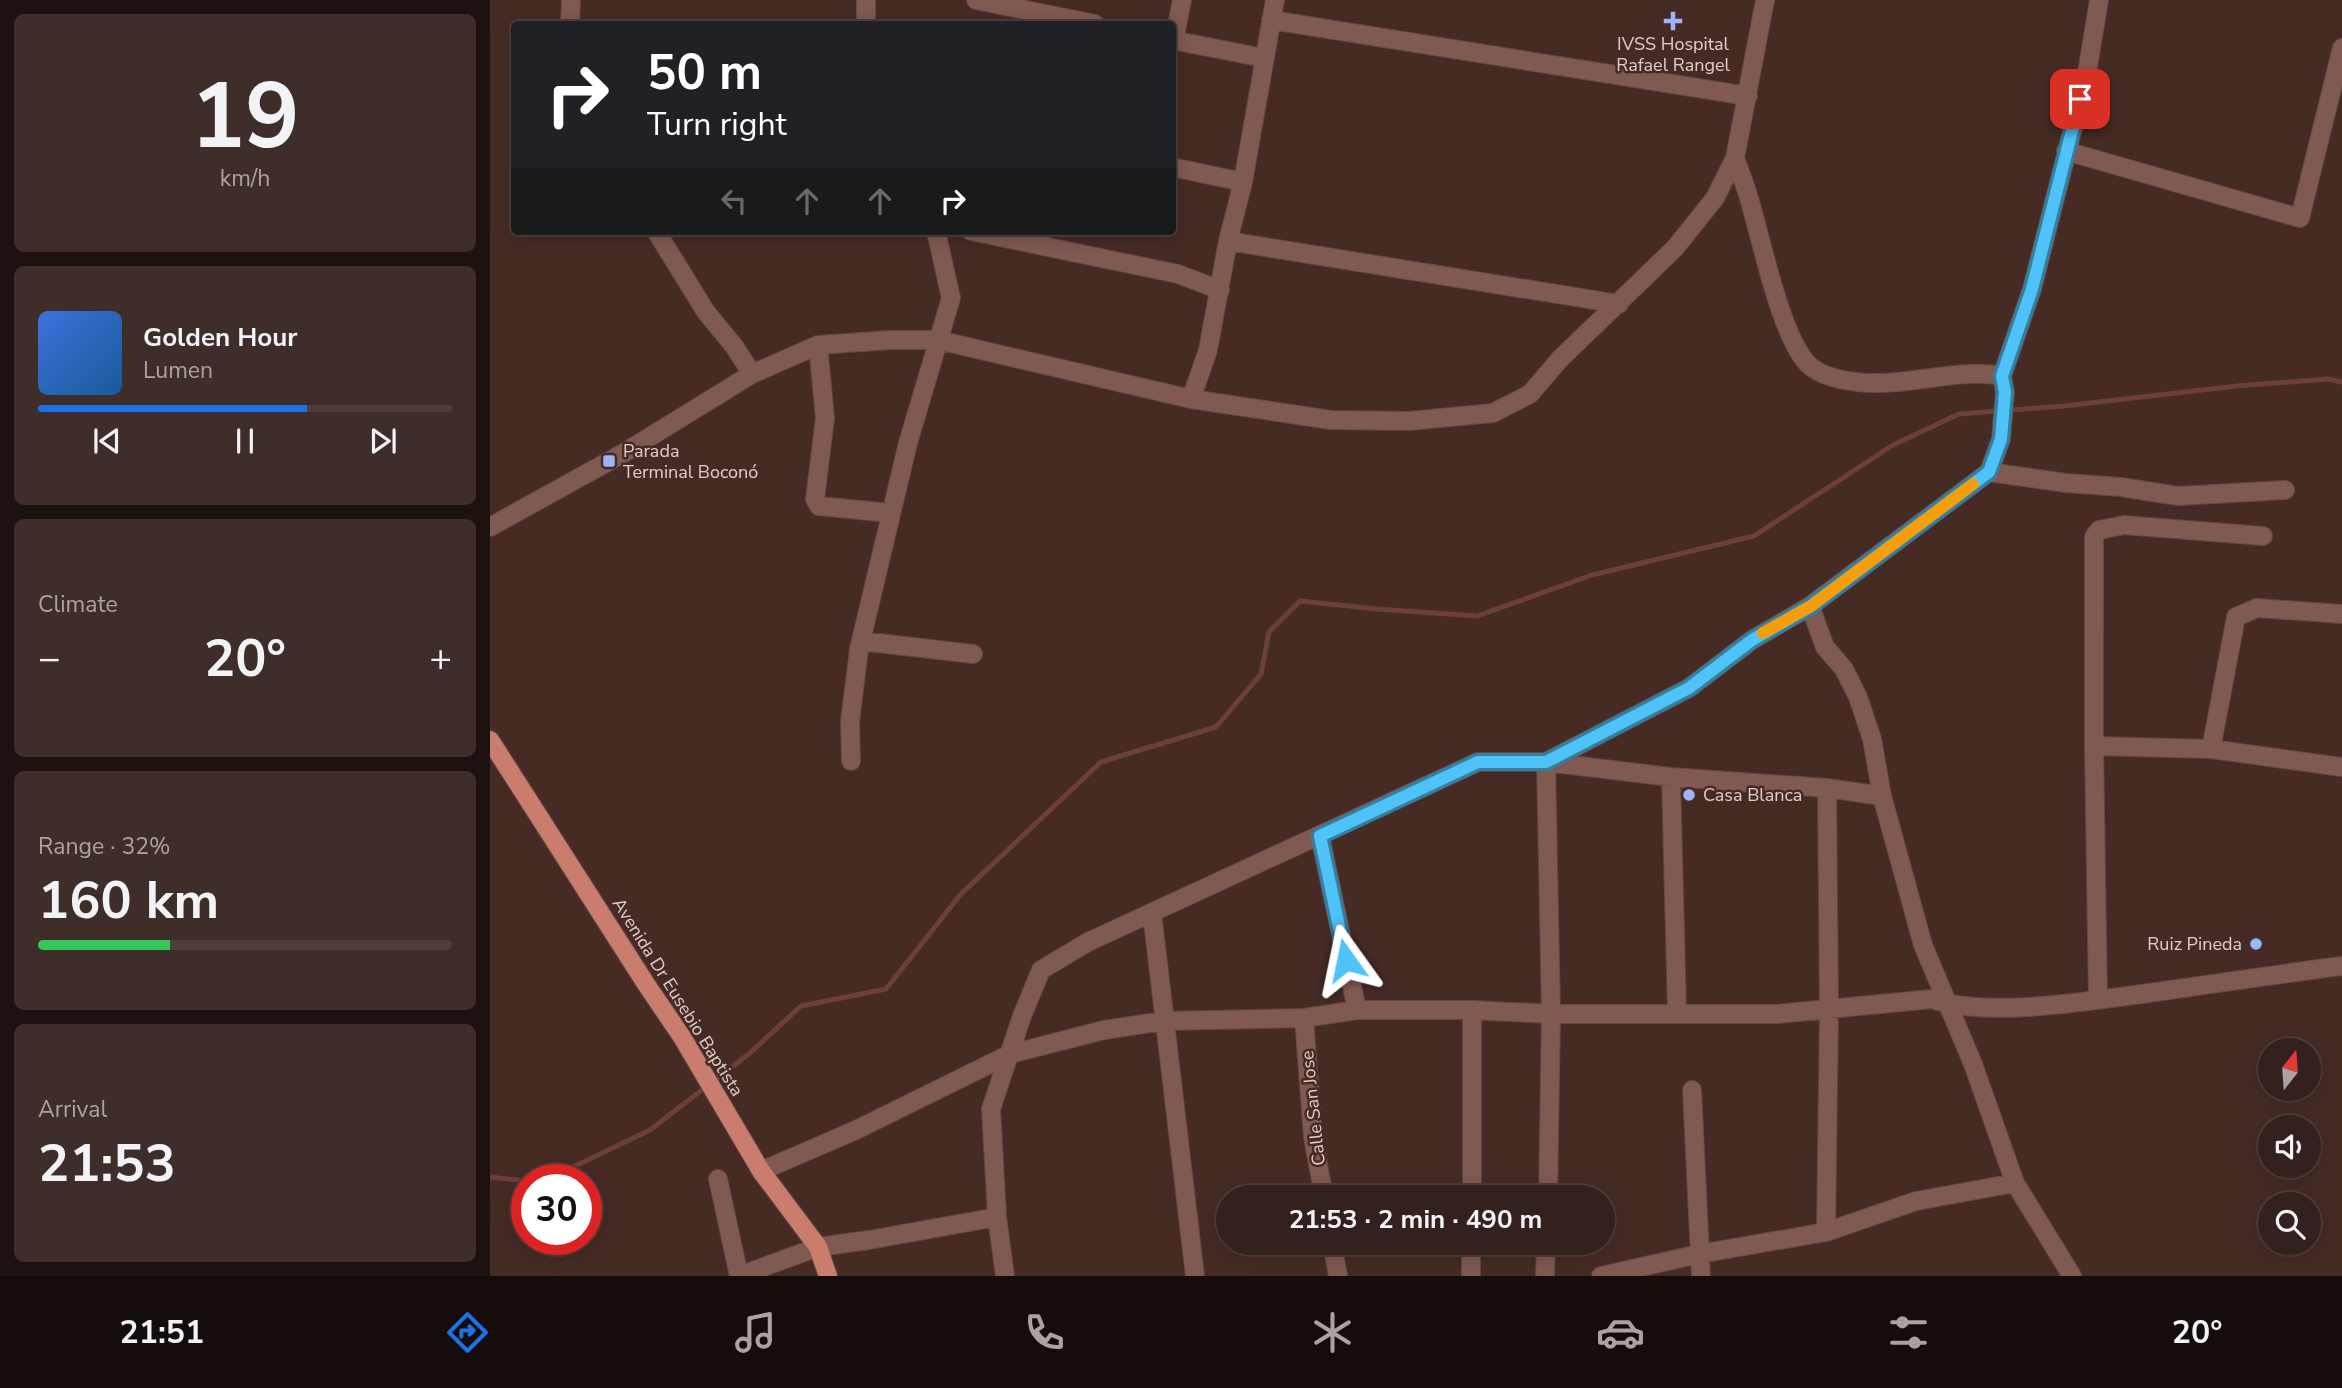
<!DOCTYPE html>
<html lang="en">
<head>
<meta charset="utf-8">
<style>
	body { margin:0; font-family:"Nunito Sans",sans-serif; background:#3f2d29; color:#f1f3f6; height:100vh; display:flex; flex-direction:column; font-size:26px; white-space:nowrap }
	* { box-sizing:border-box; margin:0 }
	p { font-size:23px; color:#a9a3a3 }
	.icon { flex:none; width:38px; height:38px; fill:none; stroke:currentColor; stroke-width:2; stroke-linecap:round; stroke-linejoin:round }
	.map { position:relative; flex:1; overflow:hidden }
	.panel { display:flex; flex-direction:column; gap:14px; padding:14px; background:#1d120f; width:490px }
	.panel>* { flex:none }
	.guide { position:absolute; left:21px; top:21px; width:665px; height:214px; border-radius:7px; box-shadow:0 4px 18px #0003,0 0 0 2px #4e3e3b; background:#202124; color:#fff; overflow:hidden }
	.needle { width:46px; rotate:17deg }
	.controls { position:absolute; left:1768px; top:1038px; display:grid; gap:14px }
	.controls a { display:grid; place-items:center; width:63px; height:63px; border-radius:50%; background:#34201c; box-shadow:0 4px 18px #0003,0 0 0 2px #4e3e3b; font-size:35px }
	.speed { position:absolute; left:21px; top:1164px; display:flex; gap:14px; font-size:35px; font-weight:700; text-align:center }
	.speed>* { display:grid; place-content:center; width:91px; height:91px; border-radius:50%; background:#34201c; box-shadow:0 4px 18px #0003,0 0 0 2px #4e3e3b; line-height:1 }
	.speed .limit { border:10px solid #d22; background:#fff; color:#111 }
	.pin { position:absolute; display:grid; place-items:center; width:60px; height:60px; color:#fff; margin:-30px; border-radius:14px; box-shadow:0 4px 10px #0006 }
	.me { position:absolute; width:77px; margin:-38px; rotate:348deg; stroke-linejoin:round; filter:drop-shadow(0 0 5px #0008) }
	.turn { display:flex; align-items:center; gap:24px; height:147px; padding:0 21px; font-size:32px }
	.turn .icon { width:91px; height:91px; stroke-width:2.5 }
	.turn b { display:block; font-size:49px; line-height:60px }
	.lanes { display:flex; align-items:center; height:66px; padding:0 21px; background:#0003; justify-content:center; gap:35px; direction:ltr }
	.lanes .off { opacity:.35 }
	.big { font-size:52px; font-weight:700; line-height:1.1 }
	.panel .widget { flex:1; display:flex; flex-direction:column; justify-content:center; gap:10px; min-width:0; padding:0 24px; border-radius:10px; background:#3f2d29 }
	.panel .dial { align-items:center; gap:0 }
	.dial b { font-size:91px; line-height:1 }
	.song { display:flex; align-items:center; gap:21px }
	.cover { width:84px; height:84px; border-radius:10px; background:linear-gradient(135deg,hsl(220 70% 55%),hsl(210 70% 35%)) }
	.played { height:7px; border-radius:4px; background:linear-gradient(90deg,#1a73e8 65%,#4e3e3b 65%) }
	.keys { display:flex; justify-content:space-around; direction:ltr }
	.heat { display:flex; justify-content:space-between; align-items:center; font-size:38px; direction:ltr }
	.charge { height:10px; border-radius:5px; background:linear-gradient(90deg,#34c759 32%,#4e3e3b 0) }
	.trip { position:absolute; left:726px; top:1185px; width:399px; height:70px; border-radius:35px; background:#34201c; box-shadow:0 4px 18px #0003,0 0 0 2px #4e3e3b; font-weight:700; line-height:70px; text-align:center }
	.dock { display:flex; height:112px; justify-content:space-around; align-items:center; background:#150d0b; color:#a9a3a3 }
	.dock .icon { width:49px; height:49px }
	.dock .on { color:#1a73e8 }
	.dock b { font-size:32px; color:#f1f3f6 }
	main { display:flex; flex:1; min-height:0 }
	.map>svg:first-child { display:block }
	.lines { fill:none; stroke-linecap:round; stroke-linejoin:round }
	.stream { stroke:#6d3e3c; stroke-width:5 }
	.minor-casing { stroke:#624843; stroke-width:20 }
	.major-casing { stroke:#624843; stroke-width:20 }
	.minor { stroke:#805951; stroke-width:18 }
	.major { stroke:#ca7c6d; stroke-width:18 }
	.route-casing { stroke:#337fa1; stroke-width:18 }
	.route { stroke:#4fc3f7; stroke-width:12 }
	.slow { stroke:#f59e0b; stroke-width:12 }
	.poi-dot { fill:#9eb4fd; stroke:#462b25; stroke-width:2.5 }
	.labels { text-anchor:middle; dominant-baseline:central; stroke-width:5; stroke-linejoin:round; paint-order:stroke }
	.poi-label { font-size:18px; fill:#e0cdc9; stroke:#462b25; text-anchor:start }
	.street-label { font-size:18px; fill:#e0cdc9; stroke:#462b25 }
</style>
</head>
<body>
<main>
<section class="panel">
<div class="widget dial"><b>19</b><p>km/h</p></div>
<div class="widget">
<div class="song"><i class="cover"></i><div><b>Golden Hour</b><p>Lumen</p></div></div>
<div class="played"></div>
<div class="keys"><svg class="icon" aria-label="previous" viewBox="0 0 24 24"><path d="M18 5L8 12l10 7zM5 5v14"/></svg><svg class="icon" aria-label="pause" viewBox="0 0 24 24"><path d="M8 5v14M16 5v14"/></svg><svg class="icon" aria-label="next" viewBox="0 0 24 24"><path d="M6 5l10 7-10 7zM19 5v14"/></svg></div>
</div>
<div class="widget"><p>Climate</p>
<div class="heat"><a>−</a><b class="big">20°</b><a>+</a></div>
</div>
<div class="widget"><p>Range · 32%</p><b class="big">160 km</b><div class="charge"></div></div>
<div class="widget"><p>Arrival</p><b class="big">21:53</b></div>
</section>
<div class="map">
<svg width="1852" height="1276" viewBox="0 0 1852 1276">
	<rect width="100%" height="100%" fill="#462b25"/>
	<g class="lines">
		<path class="stream" d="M0 1177 37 1181
			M56 1180 160 1130 260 1053 311 1006 396 989 471 894 611 762 726 727 771 674 779 632 810 601 887 609 987 616 1102 575 1264 536 1403 445 1469 414 1574 406 1747 386 1838 379 1852 382"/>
		<defs>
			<path id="minor" d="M486 0 605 24
				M781 20 1258 96
				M80 24 81 0
				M376 24V0
				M682 40 774 58
				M684 41 692 0
				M1576 151 1810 218 1852 48
				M1245 158C1251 175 1258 192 1262 209 1273 247 1292 338 1318 364 1332 378 1360 382 1379 383 1424 385 1467 368 1512 376
				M682 167 753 182
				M166 231 216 312 244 346 262 374
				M481 231 688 274 730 290
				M738 241 1129 304
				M328 345 335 418 325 499 329 506 400 513
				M701 399 718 350 738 241 753 182 785 0
				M1499 472 1576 483 1631 487 1688 496 1795 490
				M0 527 132 454 262 374 328 345 400 340H448L701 399 841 420 919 421 1003 413 1040 394 1070 359 1185 248 1225 198 1245 158 1275 0
				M1320 606 1335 647 1354 669 1368 697 1382 739 1392 796 1433 945 1483 1064 1525 1183 1582 1276
				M371 641 483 654
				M1604 746 1721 749 1852 767
				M1721 749 1746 617 1767 608 1852 614
				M361 761 360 722 369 649 418 443 461 298 446 231
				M1181 777 1187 1012
				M830 836 867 1010
				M662 913 705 1276
				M1608 1000 1604 746V537L1609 530 1634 525 1773 536
				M814 1018 823 1137 834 1197
				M1202 1090 1211 1276
				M271 1171 366 1130 520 1054 614 1030 673 1021 814 1018 867 1010H982L1061 1014H1287L1442 999C1498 1019 1606 1000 1666 992 1728 983 1790 974 1852 966
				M228 1179 249 1276
				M982 1197V1010
				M1058 1197 1061 1014 1056 762 1181 777 1337 788 1392 796
				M1336 1232 1339 1011 1337 788
				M842 1242 848 1276
				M249 1276 328 1247 379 1240 507 1217
				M515 1276 507 1217 501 1109 532 1016 551 970 598 942 988 762H1056L1199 688 1262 640 1320 606 1499 472 1511 439 1515 392 1512 376 1542 289 1597 73 1609 0
				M981 1276V1242
				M1055 1276 1056 1242
				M1111 1276 1209 1254 1336 1232 1426 1201 1525 1183"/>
			<path id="major" d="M0 740 156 984 192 1037 271 1171 328 1247 338 1276"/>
		</defs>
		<use href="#minor" class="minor-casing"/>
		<use href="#major" class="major-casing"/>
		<use href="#minor" class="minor"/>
		<use href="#major" class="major"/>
	</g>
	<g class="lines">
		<defs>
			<path id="route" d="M856 960 830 836 988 762H1056L1199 688 1262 640 1321 606 1499 472 1511 439 1515 392 1512 376 1542 289 1590 99"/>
		</defs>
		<use href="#route" class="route-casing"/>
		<use href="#route" class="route"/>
		<path class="slow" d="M1273 633 1321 606 1483 484"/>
	</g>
	<g class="poi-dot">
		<path d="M1179.5 10.5h7v7h7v7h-7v7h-7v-7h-7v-7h7z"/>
		<rect x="112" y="454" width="14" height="14" rx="3.5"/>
		<circle cx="1199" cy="795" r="7"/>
		<circle cx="1766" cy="944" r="7"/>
	</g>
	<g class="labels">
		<g class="poi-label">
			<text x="1183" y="44" text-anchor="middle">IVSS Hospital<tspan x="1183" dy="21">Rafael Rangel</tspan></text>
			<text x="133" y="451">Parada<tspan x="133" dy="21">Terminal Boconó</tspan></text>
			<text x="1213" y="795">Casa Blanca</text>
			<text x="1752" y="944" text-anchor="end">Ruiz Pineda</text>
		</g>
		<g class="street-label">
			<text transform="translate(188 997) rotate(58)">Avenida Dr Eusebio Baptista</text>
			<text transform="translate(823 1108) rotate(-96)">Calle San Jose</text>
		</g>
	</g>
</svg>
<div class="controls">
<a><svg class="needle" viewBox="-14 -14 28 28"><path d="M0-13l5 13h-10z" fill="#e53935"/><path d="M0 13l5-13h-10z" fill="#a9a3a3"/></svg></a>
<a><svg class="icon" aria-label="sound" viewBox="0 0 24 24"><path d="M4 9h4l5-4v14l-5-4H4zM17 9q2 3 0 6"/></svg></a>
<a><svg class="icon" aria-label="search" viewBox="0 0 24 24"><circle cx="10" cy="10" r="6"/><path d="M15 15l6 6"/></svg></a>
</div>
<div class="speed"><div class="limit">30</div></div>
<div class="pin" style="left:1590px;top:99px;background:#d93025"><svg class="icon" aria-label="arrive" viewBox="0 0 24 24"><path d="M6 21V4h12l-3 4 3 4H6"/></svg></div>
<svg class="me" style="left:856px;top:960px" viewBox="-20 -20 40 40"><path d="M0-17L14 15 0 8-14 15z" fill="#4fc3f7" stroke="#fff" stroke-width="4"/></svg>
<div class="trip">21:53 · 2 min · 490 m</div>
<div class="guide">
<div class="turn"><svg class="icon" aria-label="right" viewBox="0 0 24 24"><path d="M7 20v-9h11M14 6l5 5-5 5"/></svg><div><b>50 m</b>Turn right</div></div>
<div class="lanes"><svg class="icon off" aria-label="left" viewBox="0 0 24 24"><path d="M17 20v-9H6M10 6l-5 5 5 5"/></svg><svg class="icon off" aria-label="ahead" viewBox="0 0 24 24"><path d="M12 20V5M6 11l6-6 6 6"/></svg><svg class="icon off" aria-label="ahead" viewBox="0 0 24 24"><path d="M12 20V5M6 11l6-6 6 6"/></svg><svg class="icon" aria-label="right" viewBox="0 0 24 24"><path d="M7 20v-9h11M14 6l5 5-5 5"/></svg></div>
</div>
</div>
</main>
<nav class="dock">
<b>21:51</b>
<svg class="icon on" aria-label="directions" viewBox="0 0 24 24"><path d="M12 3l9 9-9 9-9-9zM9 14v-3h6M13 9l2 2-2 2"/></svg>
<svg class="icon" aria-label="music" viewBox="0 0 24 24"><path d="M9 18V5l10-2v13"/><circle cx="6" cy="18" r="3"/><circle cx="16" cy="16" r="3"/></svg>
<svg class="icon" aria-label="phone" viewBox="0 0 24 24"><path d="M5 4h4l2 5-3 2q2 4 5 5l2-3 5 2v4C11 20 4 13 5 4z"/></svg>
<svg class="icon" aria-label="climate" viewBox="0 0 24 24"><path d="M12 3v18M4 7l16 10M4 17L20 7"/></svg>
<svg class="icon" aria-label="car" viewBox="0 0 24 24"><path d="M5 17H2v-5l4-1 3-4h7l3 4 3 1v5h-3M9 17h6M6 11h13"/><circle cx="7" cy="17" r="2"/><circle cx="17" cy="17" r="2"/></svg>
<svg class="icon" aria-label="filters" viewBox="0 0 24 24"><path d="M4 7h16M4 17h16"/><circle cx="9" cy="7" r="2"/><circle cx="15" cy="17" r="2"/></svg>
<b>20°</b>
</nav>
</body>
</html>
